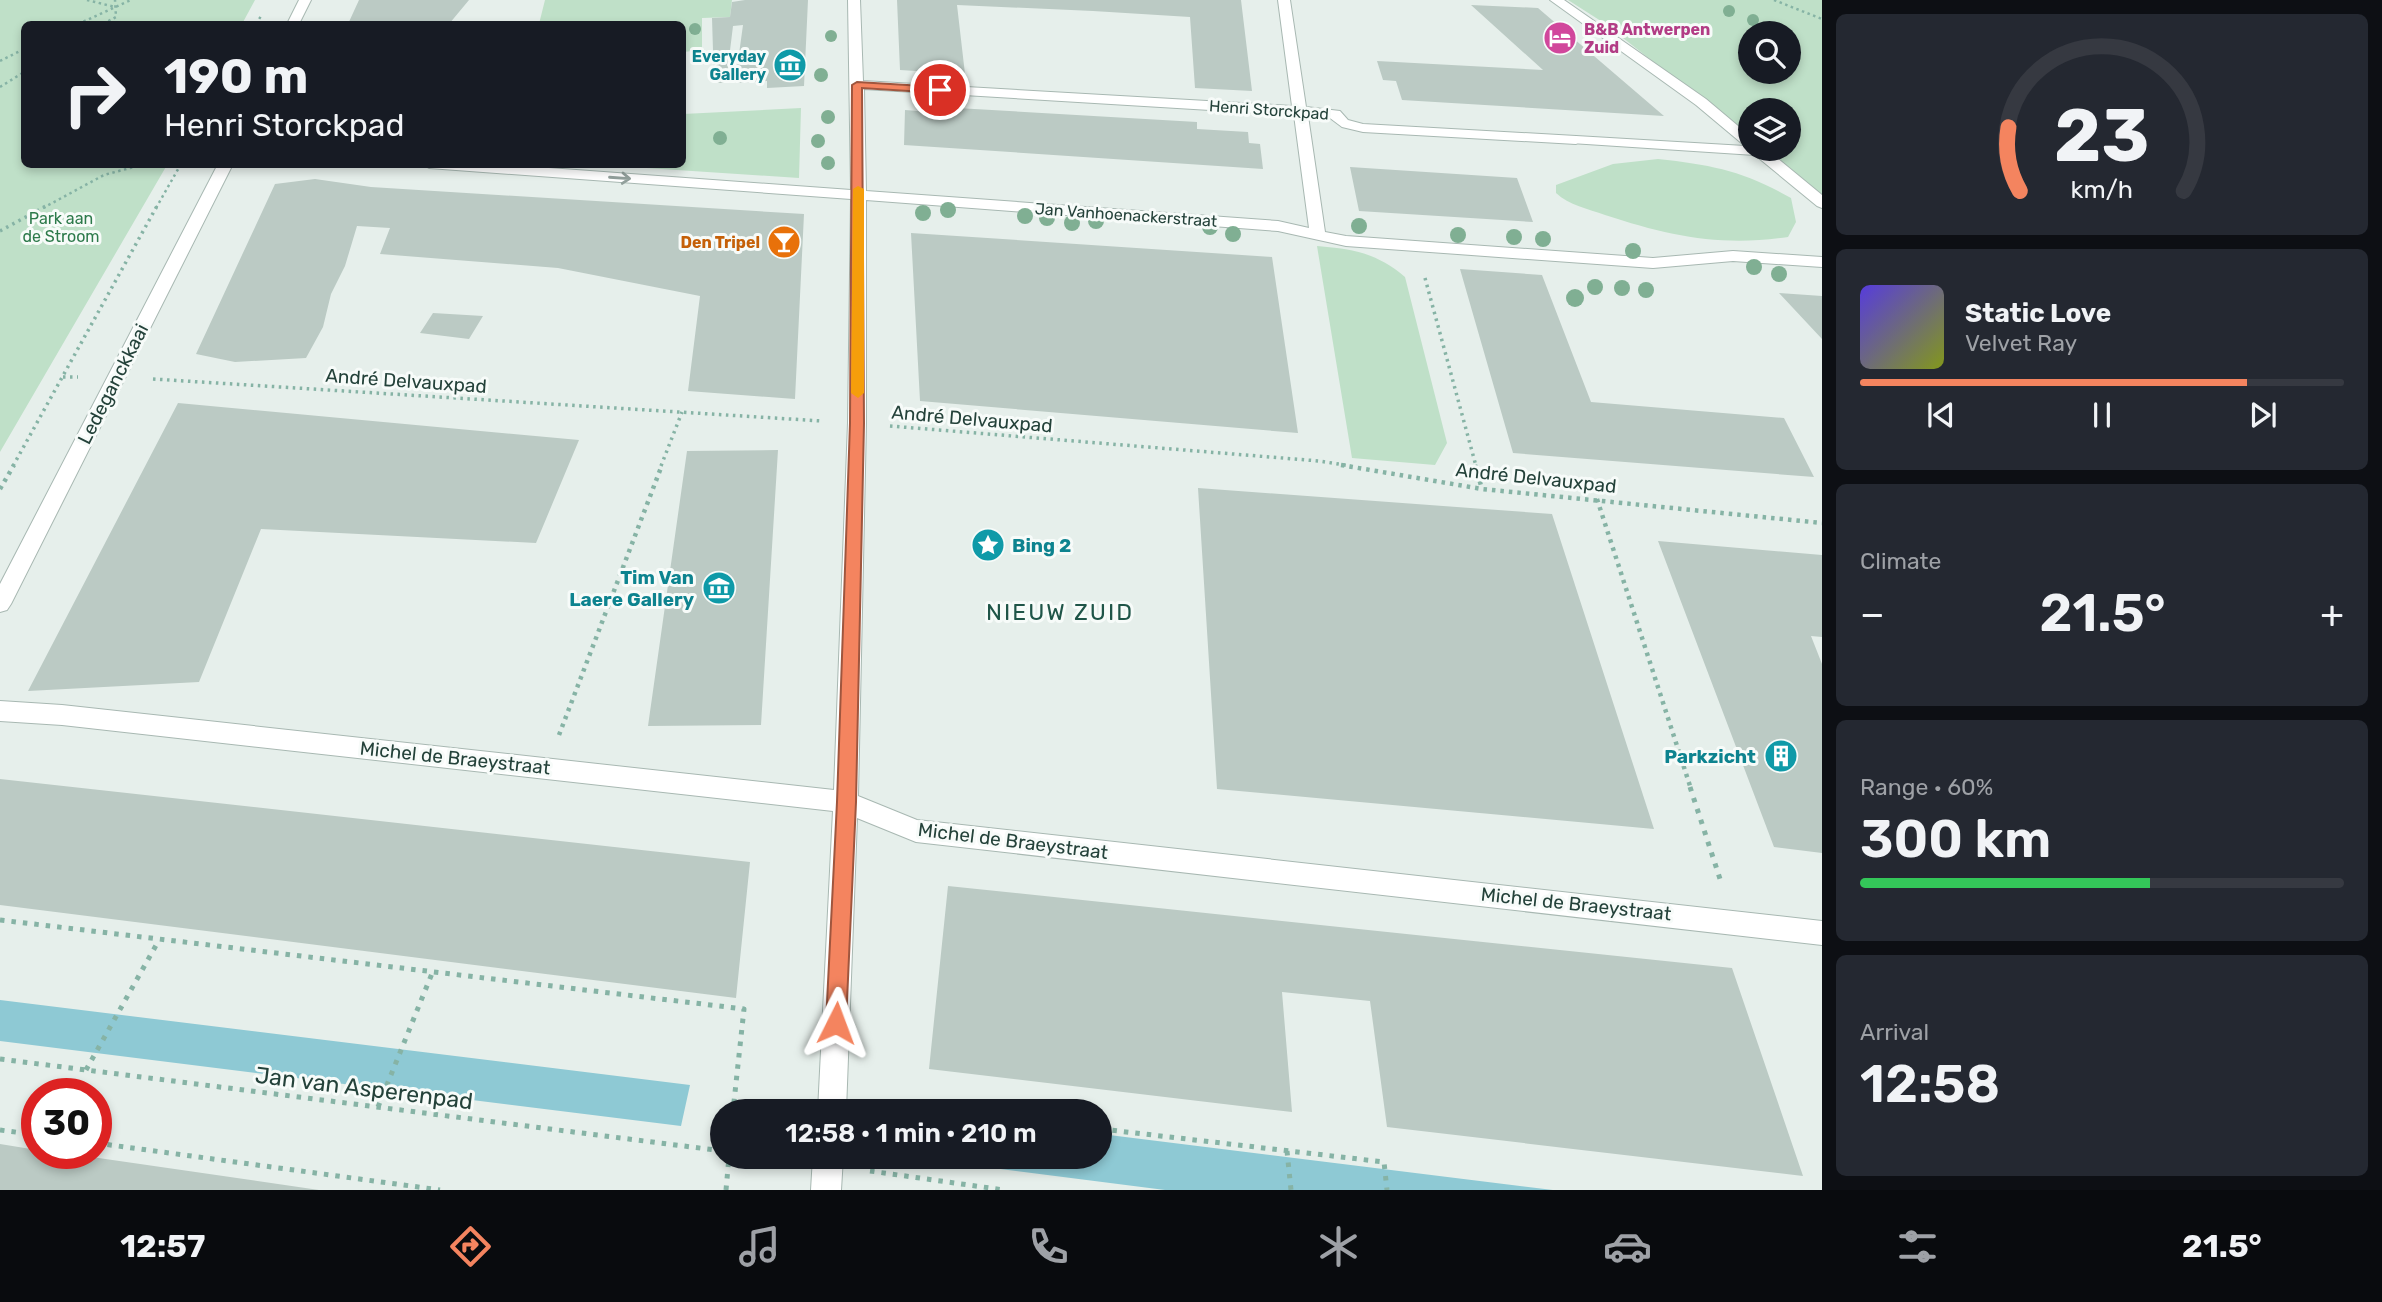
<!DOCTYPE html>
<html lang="en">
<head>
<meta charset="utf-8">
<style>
	body { margin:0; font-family:Rubik,sans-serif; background:#242831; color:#f1f3f6; height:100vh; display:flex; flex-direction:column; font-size:26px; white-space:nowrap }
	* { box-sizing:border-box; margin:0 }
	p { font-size:23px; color:#9ea1a6 }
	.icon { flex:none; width:38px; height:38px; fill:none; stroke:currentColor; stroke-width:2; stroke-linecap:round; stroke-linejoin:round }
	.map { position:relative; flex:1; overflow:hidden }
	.details { display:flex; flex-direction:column; gap:14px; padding:14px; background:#0d0f14; width:560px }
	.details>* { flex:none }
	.guide { position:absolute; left:21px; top:21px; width:665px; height:147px; border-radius:10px; box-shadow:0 4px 10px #0003; background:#171b24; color:#f1f3f6; overflow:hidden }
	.controls { position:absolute; left:1738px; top:21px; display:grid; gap:14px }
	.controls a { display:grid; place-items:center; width:63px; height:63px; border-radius:50%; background:#171b24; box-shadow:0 4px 10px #0003; font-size:35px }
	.speed { position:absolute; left:21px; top:1078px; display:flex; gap:14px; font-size:35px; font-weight:700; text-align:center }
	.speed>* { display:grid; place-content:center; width:91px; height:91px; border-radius:50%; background:#171b24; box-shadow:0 4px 10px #0003; line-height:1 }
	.speed .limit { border:10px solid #d22; background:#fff; color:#111 }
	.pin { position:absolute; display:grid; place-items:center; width:60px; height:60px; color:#fff; margin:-30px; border:4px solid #fff; border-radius:50%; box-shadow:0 2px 7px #0007 }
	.me { position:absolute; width:77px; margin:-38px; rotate:3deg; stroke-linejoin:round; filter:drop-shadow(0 0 5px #0008) }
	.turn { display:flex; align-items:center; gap:24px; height:147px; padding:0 28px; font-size:32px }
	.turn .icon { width:91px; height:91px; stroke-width:2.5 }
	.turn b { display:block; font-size:49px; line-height:60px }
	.big { font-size:52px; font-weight:600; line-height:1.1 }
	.details .tile { flex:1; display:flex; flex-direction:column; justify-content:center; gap:10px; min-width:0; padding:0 24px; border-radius:10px; background:#242831 }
	.details .dial { align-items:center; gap:0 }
	.dial svg { height:182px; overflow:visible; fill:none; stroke:#363941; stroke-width:7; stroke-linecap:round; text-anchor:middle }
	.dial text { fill:#f1f3f6; stroke:none }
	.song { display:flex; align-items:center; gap:21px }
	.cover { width:84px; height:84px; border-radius:10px; background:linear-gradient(135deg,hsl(250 70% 55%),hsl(70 70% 35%)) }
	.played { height:7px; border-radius:4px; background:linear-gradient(90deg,#f4845f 80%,#363941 80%) }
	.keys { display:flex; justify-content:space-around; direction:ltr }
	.heat { display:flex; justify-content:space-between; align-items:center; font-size:38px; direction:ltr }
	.charge { height:10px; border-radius:5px; background:linear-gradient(90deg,#34c759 60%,#363941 0) }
	.trip { position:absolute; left:710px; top:1099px; width:402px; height:70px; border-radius:35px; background:#171b24; box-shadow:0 4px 10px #0003; font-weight:600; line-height:70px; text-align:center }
	.dock { display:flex; height:112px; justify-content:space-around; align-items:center; background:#090b0e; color:#9ea1a6 }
	.dock .icon { width:49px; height:49px }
	.dock .current { color:#f4845f }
	.dock b { font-size:32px; color:#f1f3f6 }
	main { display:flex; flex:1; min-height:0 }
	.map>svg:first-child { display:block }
	.green { fill:#bfe0c8; fill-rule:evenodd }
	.water { fill:#8ec9d4 }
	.building { fill:#bbcac4 }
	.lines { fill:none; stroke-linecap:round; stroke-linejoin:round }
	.pedestrian-casing { stroke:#a8b8b2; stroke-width:2 }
	.minor-casing { stroke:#a8b8b2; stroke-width:2 }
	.tertiary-casing { stroke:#a8b8b2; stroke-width:2 }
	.path-far3 { stroke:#86b3a5; stroke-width:2.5; stroke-dasharray:2.5 3.5; stroke-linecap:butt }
	.path-far2 { stroke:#86b3a5; stroke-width:3.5; stroke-dasharray:2.5 4.5; stroke-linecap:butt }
	.path-far1 { stroke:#86b3a5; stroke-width:4.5; stroke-dasharray:3.5 5; stroke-linecap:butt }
	.path { stroke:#86b3a5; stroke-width:5; stroke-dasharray:4.5 7; stroke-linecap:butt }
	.pedestrian { fill:#fff; fill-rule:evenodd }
	.minor { fill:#fff; fill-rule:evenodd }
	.tertiary { fill:#fff; fill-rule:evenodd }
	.tree { fill:#80af93 }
	.oneway { stroke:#92a09c }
	.route { fill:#f4845f; stroke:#9f563e; stroke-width:2 }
	.slow { fill:#f59e0b }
	.labels { text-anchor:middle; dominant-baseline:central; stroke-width:6; stroke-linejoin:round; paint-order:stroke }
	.far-hotel-label { font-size:16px; font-weight:bold; fill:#b23c85; stroke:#f7fbf9; text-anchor:start }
	.far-culture-label { font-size:16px; font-weight:bold; fill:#0d838f; stroke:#f7fbf9; text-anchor:end }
	.far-street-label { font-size:16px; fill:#24423a; stroke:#f7fbf9 }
	.far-park-label { font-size:16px; fill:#2d7a4b; stroke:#f7fbf9 }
	.far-food-label { font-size:16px; font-weight:bold; fill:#c56008; stroke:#f7fbf9; text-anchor:end }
	.street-label { font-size:19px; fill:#24423a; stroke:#f7fbf9 }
	.culture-label { font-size:19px; font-weight:bold; fill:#0d838f; stroke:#f7fbf9; text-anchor:end }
	.quarter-label { font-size:23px; letter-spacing:2px; fill:#1f5548; stroke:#f7fbf9 }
	.near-street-label { font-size:23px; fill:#24423a; stroke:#f7fbf9 }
</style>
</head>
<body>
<main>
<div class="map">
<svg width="1822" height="1190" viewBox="0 0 1822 1190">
	<rect width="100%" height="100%" fill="#e6efeb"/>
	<path class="green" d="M0 0H255L242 24H24V164L167 165 0 452Z
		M545 0H732L730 17 702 18V50L683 52 682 24H539Z
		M1568 0H1822V195L1763 149H1788V110H1750V138L1604 23ZM1750 33H1788V72H1750Z
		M801 108 799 178 601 165 682 164 683 114Z
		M1658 159C1713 165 1743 171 1791 198L1796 222 1788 237C1721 247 1669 236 1605 215 1588 209 1569 205 1556 193V185L1613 164Z
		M1317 246C1353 249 1377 253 1405 277L1447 443 1435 465 1352 458Z"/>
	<path class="water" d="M0 1000 690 1085 681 1126 0 1041Z
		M1101 1134 1553 1190H1165L945 1162 946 1157H1101Z"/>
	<path class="building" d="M359 0H469L449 24H348Z
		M745 0H808L804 86 767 88V81L735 83 743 25 733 26 726 83H714L712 18 730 17 732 2Z
		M897 0H1241L1252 91 1195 88 1190 17 1093 11 957 5 965 74 900 70Z
		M1471 5 1538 8 1664 116 1402 100 1396 81 1383 80 1377 61 1543 70Z
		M957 108 1197 122V129L1248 132 1249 143 1260 144 1263 169 904 145 905 110 955 114Z
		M1350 167 1517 178 1533 222 1359 211Z
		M315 179 371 187 804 214 795 399 688 391 700 296 558 268 380 254 390 228 357 226 345 266 331 294 323 327 306 358 235 362 196 354 275 184Z
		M911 233 1272 257 1298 433 920 401Z
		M1460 269 1542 275 1591 402 1784 418 1814 477 1513 453Z
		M1779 293 1822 296V339Z
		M433 313 483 316 469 339 420 333Z
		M178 403 579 440 536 543 261 529 199 682 28 691Z
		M778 450 761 725 648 726 687 451Z
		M1198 488 1552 514 1654 829 1217 789Z
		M1658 541 1822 555V637L1811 636 1822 664V853L1774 847Z
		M0 779 750 862 736 998 0 905Z
		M948 886 1732 968 1803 1176 1387 1127 1370 1001 1282 992 1292 1112 929 1069Z
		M0 1144 37 1150V1153H64L319 1190H0Z"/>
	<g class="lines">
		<defs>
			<path id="pedestrian" d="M1550 0H1564L1706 99 1750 136V149H1766L1822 195V208L1817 206 1755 155 1571 143V137L1576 136 1745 146 1696 105Z"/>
			<path id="minor" d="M848 0H860L863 81 1292 106 1278 0H1290L1306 107 1340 111 1348 120 1363 124 1576 136 1583 140 1576 144 1363 132 1342 127 1330 118 1308 116 1325 232 1346 236 1653 258 1733 251 1822 257V267L1733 261 1653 268 1346 246 1278 231 866 200V423L858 796 917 820 1822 921V945L916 842 857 818 846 1111H818L833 811 62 725 0 721V701L62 705 834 790 848 423 851 199 429 168 422 164H496L851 190ZM864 89 1294 115 1309 228 1278 221 866 191Z
				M813 1157H843L841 1190H811Z"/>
			<path id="tertiary" d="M299 0H311L299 24H287Z
				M218 164H233L11 604 7 610 0 612V584Z"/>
		</defs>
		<use href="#pedestrian" class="pedestrian-casing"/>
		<use href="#minor" class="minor-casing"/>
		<use href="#tertiary" class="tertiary-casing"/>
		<path class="path-far3" d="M87 0 115 7
			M1774 0 1822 19
			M78 24 131 0
			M103 24 116 17 115 0
			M256 24 261 16
			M0 61 24 49
			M0 87 24 72
			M43 208 104 175 145 164
			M156 208 181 164"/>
		<path class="path-far2" d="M0 231 46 206
			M1425 278 1476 466
			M63 377H78
			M153 379 822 421
			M890 426 1319 461 1351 466
			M13 466 157 206
			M661 466 682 412"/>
		<path class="path-far1" d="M1341 465 1482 489 1822 523
			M1475 465 1482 489
			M0 489 14 465
			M1597 499 1691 789
			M559 735 662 465"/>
		<path class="path" d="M1690 787 1722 885
			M0 920 744 1009 733 1111
			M0 1059 723 1151
			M86 1070 159 940
			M872 1102 951 1111
			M378 1107 433 971
			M1101 1129 1384 1162 1387 1190
			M0 1130 37 1135
			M96 1143 440 1190
			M1287 1151 1291 1190
			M767 1157 788 1159
			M870 1171 1004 1190
			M726 1190 729 1157"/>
		<use href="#pedestrian" class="pedestrian"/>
		<use href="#minor" class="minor"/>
		<use href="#tertiary" class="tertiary"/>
	</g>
	<g class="tree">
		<circle cx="1729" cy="11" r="6"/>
		<circle cx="1753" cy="20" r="6"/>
		<circle cx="695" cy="29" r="6"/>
		<circle cx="831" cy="36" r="6"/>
		<circle cx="821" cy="75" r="7"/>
		<circle cx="828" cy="117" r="7"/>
		<circle cx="720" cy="138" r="7"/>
		<circle cx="818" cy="141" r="7"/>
		<circle cx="828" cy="163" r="7"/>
		<circle cx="948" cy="210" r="8"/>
		<circle cx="923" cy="213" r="8"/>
		<circle cx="1025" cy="216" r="8"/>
		<circle cx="1047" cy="218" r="8"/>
		<circle cx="1096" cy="221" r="8"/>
		<circle cx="1072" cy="223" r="8"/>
		<circle cx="1359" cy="226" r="8"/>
		<circle cx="1210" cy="227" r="8"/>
		<circle cx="1233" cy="234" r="8"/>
		<circle cx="1458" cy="235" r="8"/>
		<circle cx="1514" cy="237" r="8"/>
		<circle cx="1543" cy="239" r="8"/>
		<circle cx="1633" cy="251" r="8"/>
		<circle cx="1754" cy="267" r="8"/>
		<circle cx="1779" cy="274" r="8"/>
		<circle cx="1595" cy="287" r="8"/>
		<circle cx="1622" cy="288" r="8"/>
		<circle cx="1646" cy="290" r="8"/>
		<circle cx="1575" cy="298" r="9"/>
	</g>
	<defs><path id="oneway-shaft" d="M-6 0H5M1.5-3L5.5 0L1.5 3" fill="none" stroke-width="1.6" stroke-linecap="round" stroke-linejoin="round" transform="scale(1.75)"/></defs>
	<use class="oneway" href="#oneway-shaft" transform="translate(620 178) rotate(4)"/>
	<path class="route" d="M857 82 940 87 945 90 940 93 862 88 864 423 856 802 846 1023 843 1030 836 1033 829 1030 826 1023 837 802 850 423 852 85Z"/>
	<path class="slow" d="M858 186 864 189V393L858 398 851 393 853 189Z"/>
	<defs>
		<symbol id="hotel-disc" viewBox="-11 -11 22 22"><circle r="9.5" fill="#d1479c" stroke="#f7fbf9"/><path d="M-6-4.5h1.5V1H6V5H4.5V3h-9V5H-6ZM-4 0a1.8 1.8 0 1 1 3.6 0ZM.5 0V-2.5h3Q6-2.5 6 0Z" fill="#fff"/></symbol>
		<symbol id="museum-disc" viewBox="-11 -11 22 22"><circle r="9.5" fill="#0f9aa8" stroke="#f7fbf9"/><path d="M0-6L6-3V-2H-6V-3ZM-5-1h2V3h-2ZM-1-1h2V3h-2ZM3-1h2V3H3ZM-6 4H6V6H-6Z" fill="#fff"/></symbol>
		<symbol id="bar-disc" viewBox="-11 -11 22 22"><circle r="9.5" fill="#e8710a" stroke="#f7fbf9"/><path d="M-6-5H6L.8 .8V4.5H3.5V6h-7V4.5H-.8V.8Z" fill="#fff"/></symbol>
		<symbol id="sight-disc" viewBox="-11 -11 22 22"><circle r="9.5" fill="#0f9aa8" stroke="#f7fbf9"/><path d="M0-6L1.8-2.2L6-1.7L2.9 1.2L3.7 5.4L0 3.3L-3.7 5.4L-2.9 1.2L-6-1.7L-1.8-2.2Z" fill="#fff"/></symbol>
		<symbol id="building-disc" viewBox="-11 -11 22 22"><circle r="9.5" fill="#0f9aa8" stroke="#f7fbf9"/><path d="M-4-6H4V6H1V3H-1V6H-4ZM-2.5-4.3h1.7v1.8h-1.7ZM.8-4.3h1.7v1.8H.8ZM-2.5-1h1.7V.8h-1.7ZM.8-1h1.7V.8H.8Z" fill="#fff"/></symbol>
	</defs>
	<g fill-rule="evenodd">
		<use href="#hotel-disc" x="1541" y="19" width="38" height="38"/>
		<use href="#museum-disc" x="771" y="46" width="38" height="38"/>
		<use href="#bar-disc" x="765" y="223" width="38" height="38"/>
		<use href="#sight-disc" x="969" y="526" width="38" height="38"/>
		<use href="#museum-disc" x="700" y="569" width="38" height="38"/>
		<use href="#building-disc" x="1762" y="737" width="38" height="38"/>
	</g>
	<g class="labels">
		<g class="far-hotel-label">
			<text x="1584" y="29">B&amp;B Antwerpen<tspan x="1584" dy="18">Zuid</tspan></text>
		</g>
		<g class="far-culture-label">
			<text x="766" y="56">Everyday<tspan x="766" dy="18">Gallery</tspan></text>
		</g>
		<g class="far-street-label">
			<text transform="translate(1269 110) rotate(4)">Henri Storckpad</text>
			<text transform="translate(1126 215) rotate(4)">Jan Vanhoenackerstraat</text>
		</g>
		<g class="far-park-label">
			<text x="61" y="218">Park aan<tspan x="61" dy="18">de Stroom</tspan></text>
		</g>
		<g class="far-food-label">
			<text x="760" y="242">Den Tripel</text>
		</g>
		<g class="street-label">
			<text transform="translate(406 381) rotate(4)">André Delvauxpad</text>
			<text transform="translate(113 384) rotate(-63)">Ledeganckkaai</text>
			<text transform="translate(972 419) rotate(5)">André Delvauxpad</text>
			<text transform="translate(1536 478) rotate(6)">André Delvauxpad</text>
			<text transform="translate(455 758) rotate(6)">Michel de Braeystraat</text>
			<text transform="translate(1013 841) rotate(7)">Michel de Braeystraat</text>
			<text transform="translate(1576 904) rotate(6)">Michel de Braeystraat</text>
		</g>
		<g class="culture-label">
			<text x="1012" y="545" text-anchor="start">Bing 2</text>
			<text x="694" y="577">Tim Van<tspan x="694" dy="22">Laere Gallery</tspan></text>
			<text x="1756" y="756">Parkzicht</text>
		</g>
		<g class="quarter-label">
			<text x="1060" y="612">NIEUW ZUID</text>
		</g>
		<g class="near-street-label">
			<text transform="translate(364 1088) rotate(7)">Jan van Asperenpad</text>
		</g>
	</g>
</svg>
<div class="controls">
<a><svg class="icon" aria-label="search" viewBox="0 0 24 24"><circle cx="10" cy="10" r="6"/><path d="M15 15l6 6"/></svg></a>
<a><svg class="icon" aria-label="layers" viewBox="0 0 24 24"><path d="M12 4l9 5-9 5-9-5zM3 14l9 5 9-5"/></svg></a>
</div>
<div class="speed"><div class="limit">30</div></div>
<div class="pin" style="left:940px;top:90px;background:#d93025"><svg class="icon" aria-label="arrive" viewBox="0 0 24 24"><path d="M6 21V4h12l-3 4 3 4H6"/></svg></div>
<svg class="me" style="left:836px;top:1023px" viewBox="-20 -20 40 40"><path d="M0-17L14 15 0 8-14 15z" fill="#f4845f" stroke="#fff" stroke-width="4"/></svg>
<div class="trip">12:58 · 1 min · 210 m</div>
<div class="guide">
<div class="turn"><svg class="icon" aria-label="right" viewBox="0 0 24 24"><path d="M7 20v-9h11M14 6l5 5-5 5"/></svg><div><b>190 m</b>Henri Storckpad</div></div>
</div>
</div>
<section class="details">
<div class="tile dial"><svg viewBox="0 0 100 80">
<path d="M14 69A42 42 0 1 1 86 69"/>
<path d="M14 69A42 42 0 0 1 9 41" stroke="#f4845f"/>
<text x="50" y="56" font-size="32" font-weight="700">23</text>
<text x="50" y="72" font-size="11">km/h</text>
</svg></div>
<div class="tile">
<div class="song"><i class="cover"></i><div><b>Static Love</b><p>Velvet Ray</p></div></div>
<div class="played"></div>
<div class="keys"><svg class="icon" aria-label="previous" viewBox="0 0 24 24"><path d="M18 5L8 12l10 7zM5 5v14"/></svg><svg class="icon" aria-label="pause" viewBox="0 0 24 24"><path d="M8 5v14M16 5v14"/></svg><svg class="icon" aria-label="next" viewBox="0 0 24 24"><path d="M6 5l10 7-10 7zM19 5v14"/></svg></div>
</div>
<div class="tile"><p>Climate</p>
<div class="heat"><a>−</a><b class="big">21.5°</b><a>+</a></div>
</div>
<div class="tile"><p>Range · 60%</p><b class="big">300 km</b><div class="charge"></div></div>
<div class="tile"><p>Arrival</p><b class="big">12:58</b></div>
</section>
</main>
<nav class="dock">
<b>12:57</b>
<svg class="icon current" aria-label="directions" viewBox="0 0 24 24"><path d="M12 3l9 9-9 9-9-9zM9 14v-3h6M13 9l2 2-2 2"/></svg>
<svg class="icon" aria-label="music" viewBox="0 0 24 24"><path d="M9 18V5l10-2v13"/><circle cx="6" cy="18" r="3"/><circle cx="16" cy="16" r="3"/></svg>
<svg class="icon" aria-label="phone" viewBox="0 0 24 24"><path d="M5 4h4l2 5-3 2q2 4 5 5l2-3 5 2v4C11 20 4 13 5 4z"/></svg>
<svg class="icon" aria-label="climate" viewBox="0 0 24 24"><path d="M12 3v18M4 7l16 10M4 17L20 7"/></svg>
<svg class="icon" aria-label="car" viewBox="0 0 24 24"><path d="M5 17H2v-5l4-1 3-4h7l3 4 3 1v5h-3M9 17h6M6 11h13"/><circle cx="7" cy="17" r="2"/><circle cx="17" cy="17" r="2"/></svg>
<svg class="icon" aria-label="filters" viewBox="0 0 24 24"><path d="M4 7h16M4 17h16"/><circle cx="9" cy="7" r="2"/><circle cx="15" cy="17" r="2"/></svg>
<b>21.5°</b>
</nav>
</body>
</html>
